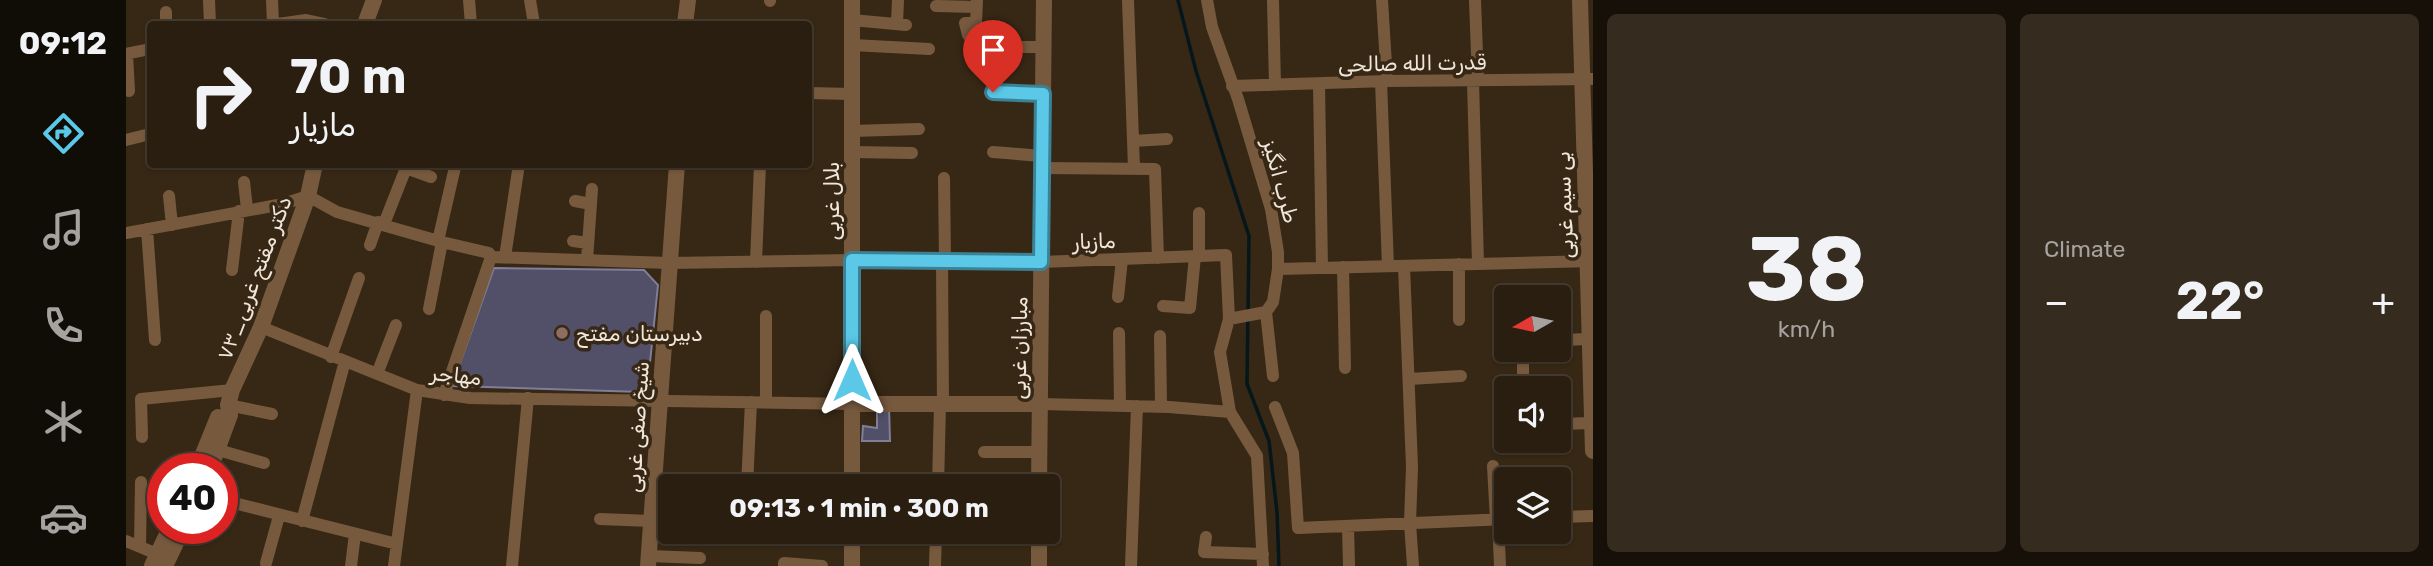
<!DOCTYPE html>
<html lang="en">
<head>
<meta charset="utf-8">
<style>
	body { margin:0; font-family:Rubik,Vazirmatn,sans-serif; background:#352b1e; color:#f1f3f6; height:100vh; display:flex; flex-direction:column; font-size:26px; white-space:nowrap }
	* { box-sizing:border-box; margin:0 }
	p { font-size:23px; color:#a5a29f }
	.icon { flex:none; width:38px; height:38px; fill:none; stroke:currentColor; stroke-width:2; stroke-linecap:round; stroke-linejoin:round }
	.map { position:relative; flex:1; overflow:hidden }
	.panel { display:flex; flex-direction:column; gap:14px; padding:14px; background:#171009; width:840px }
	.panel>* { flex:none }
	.guide { position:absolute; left:21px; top:21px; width:665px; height:147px; border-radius:7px; box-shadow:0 2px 5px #0004,0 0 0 2px #453c30; background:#291e10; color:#f1f3f6; overflow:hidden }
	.needle { width:46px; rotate:261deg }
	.fabs { position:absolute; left:1368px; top:285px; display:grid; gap:14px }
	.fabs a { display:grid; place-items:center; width:77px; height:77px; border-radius:7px; background:#291e10; box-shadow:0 2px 5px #0004,0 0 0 2px #453c30; font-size:35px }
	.speed { position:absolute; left:21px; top:453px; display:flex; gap:14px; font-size:35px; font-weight:700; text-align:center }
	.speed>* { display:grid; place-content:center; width:91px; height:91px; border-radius:50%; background:#291e10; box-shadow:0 2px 5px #0004,0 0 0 2px #453c30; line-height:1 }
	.speed .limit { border:10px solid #d22; background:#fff; color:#111 }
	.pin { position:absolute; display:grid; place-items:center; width:60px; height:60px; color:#fff; margin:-72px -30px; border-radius:50% 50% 50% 0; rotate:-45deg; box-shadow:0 0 7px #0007 }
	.pin .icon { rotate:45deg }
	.me { position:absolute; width:77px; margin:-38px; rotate:0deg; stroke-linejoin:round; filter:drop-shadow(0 0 5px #0008) }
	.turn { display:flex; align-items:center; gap:24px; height:147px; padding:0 28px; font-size:32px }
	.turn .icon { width:91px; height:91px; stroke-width:2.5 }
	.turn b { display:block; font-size:49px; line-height:60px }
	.big { font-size:52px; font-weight:700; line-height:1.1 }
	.panel .card { flex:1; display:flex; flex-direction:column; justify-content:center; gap:10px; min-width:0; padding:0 24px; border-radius:10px; background:#352b1e }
	.panel .dial { align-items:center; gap:0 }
	.dial b { font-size:91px; line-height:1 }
	.heat { display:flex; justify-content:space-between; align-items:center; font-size:38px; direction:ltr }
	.panel .tiles { flex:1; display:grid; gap:14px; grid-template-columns:repeat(2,1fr) }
	.trip { position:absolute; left:532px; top:474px; width:402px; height:70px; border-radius:7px; background:#291e10; box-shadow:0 2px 5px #0004,0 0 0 2px #453c30; font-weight:700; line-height:70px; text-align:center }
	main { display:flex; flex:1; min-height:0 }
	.tabs { display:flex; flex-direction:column; width:126px; justify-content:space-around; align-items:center; background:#100c06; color:#a5a29f }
	.tabs .icon { width:49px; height:49px }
	.tabs .on { color:#5bc8e7 }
	.tabs b { font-size:32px; color:#f1f3f6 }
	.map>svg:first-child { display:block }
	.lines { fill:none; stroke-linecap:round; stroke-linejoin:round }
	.stream { stroke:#05171b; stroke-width:3.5 }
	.building { fill:#525068; stroke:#807e98; stroke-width:2 }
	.minor { stroke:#775a3e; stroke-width:12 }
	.tertiary { stroke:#775a3e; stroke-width:16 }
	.route-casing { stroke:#3b8296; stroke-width:18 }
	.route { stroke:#5bc8e7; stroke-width:12 }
	.education-dot { fill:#8d6e63; stroke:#372815; stroke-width:2.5 }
	.labels { text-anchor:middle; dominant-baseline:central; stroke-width:7; stroke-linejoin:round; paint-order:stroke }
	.street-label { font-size:21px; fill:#f0e6da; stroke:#372815 }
	.poi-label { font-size:21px; fill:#f0e6da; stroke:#372815; text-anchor:start }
</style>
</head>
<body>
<main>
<nav class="tabs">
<b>09:12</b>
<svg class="icon on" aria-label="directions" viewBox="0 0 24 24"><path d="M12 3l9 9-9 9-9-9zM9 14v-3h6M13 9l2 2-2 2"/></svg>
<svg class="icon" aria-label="music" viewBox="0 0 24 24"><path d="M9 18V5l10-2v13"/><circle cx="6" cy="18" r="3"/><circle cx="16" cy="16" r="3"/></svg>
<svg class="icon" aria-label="phone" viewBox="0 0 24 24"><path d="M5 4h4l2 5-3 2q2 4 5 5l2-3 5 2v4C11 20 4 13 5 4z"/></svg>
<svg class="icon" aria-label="climate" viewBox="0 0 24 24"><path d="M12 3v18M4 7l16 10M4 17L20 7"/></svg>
<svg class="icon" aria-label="car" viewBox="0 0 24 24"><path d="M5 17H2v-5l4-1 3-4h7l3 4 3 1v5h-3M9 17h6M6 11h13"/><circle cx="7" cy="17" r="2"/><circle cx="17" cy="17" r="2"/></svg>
</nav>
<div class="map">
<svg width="1467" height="566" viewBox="0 0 1467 566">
	<rect width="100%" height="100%" fill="#372815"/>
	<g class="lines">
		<path class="stream" d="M1052 0 1070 71 1123 236 1121 384 1143 441 1151 512 1153 566"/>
	</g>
	<path class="building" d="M368 268 518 270 532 285 522 382 515 392 326 386Z
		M751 406H763L764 441H736L737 426 751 428Z"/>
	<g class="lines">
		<path class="minor" d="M83 0 84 24
			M146 0 147 24
			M343 0 345 24
			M404 0 408 24
			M1002 0 1008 168
			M1081 0 1086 27 1112 99 1145 209 1152 252V269L1147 302 1140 312 1147 376
			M1147 0 1149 85
			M1256 0 1261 81
			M1349 0 1352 81
			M644 1V0
			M810 6 850 7
			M40 12V24
			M726 20 780 25
			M152 24 180 20 199 24
			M771 24 772 0
			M842 35 839 23H850L851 0
			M726 45 803 49
			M864 47H917
			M0 54 24 49
			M1 54 3 91
			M1255 81 1262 266
			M1347 81 1352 264
			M1193 84 1196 268
			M1106 86 1261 81 1467 79
			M867 92 917 94
			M682 93 726 94
			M726 131 793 129
			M0 140 24 134
			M1007 141 1041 139
			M726 152 786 153
			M867 152 916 156
			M916 168 1029 169 1032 258
			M818 178 819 261
			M118 182 121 209
			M43 196 46 225
			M449 201 465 204
			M258 224 280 168 305 177
			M21 229 29 340
			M0 233 157 204 182 196 211 212 316 242 363 253 365 257
			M312 241 329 167
			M447 241 462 243
			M244 245 252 222
			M1073 256V213
			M365 257 543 263 726 260 915 262 1100 255 1103 319 1094 352 1104 412 1131 456 1137 566
			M379 257 393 164
			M461 260 466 189
			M816 261 817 405
			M630 262 634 164
			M1278 266 1286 467 1284 523 1287 566
			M1217 267 1219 368
			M1152 269 1467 261
			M106 270 113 211
			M992 297 996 259
			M1037 306 1064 308 1069 256
			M303 309 316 242
			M640 316V402
			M1103 319 1140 312
			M1333 320V264
			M135 327 291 390 344 398 726 404
			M993 333 994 406
			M1034 336 1035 406
			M1433 340 1463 339
			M1397 350V374
			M205 357 233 278
			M251 374 270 325
			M1283 379 1335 376
			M318 395 365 257
			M914 404 1043 407 1104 412
			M102 405 146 414
			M1149 407 1167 453 1172 528 1381 519
			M1433 424 1466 423
			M16 437 15 399 106 390
			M92 450 138 463
			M858 452H914
			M1367 466 1370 520
			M621 486 625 402
			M812 486 814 404
			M527 491H544
			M96 500 271 544
			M1433 517 1467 516
			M474 519 525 521
			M1372 519 1374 566
			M176 521 219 361
			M1222 526 1223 566
			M620 535V532
			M1080 537 1078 552 1137 554
			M0 541 31 554
			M14 547 15 482
			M523 556 574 558
			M140 563 153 516
			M225 566 229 534
			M268 566 291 390
			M386 566 402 398
			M658 566V563L696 566
			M809 566 810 532
			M1005 566 1011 406"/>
		<path class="tertiary" d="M1454 0 1467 451
			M239 24 248 0
			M559 24 562 0
			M726 404H914
			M71 469 92 417
			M84 469 104 415 102 405 106 390 135 327 182 196 189 164
			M726 486V0
			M913 486 918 0
			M26 566 44 528
			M39 566 57 528
			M522 566 551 164
			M726 566V532
			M913 566V532"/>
	</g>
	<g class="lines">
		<defs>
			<path id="route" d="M726 380V260L915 262 917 94 867 92"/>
		</defs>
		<use href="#route" class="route-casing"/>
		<use href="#route" class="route"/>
	</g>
	<circle class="education-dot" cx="436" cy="333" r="7"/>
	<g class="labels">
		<g class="street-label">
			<text transform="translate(1286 63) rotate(-1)">قدرت الله صالحی</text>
			<text transform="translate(1155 181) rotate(75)">طرب انگیز</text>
			<text transform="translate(705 201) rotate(-90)">بلال غربی</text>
			<text transform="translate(1438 205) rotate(-92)">بی سیم غربی</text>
			<text transform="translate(968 241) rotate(-2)">مازیار</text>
			<text transform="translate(128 278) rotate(-69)">۷۳_دکتر مفتح غربی</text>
			<text transform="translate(893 348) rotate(-89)">مبارزان غربی</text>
			<text transform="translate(330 375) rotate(6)">مهاجر</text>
			<text transform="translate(511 427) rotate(-86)">شیخ صفی غربی</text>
		</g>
		<g class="poi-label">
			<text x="450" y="333">دبیرستان مفتح</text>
		</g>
	</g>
</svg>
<div class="fabs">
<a><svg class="needle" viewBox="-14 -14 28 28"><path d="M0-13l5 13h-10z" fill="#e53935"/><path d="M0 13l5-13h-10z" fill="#a5a29f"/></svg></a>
<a><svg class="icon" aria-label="sound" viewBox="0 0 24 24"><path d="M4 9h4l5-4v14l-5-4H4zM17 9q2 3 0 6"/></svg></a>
<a><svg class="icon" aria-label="layers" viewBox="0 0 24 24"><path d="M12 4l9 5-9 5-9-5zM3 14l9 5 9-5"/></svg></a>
</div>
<div class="speed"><div class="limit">40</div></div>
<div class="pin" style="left:867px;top:92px;background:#d93025"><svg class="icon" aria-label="arrive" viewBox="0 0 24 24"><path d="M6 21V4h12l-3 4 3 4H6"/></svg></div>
<svg class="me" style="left:726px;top:380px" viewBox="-20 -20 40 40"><path d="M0-17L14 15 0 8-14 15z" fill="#5bc8e7" stroke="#fff" stroke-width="4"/></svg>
<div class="trip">09:13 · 1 min · 300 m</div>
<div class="guide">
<div class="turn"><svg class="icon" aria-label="right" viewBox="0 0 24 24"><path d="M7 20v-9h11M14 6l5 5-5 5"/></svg><div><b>70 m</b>مازیار</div></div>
</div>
</div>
<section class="panel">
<div class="tiles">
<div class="card dial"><b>38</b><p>km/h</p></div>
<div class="card"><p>Climate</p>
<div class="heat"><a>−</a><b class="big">22°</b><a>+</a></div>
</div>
</div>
</section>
</main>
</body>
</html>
